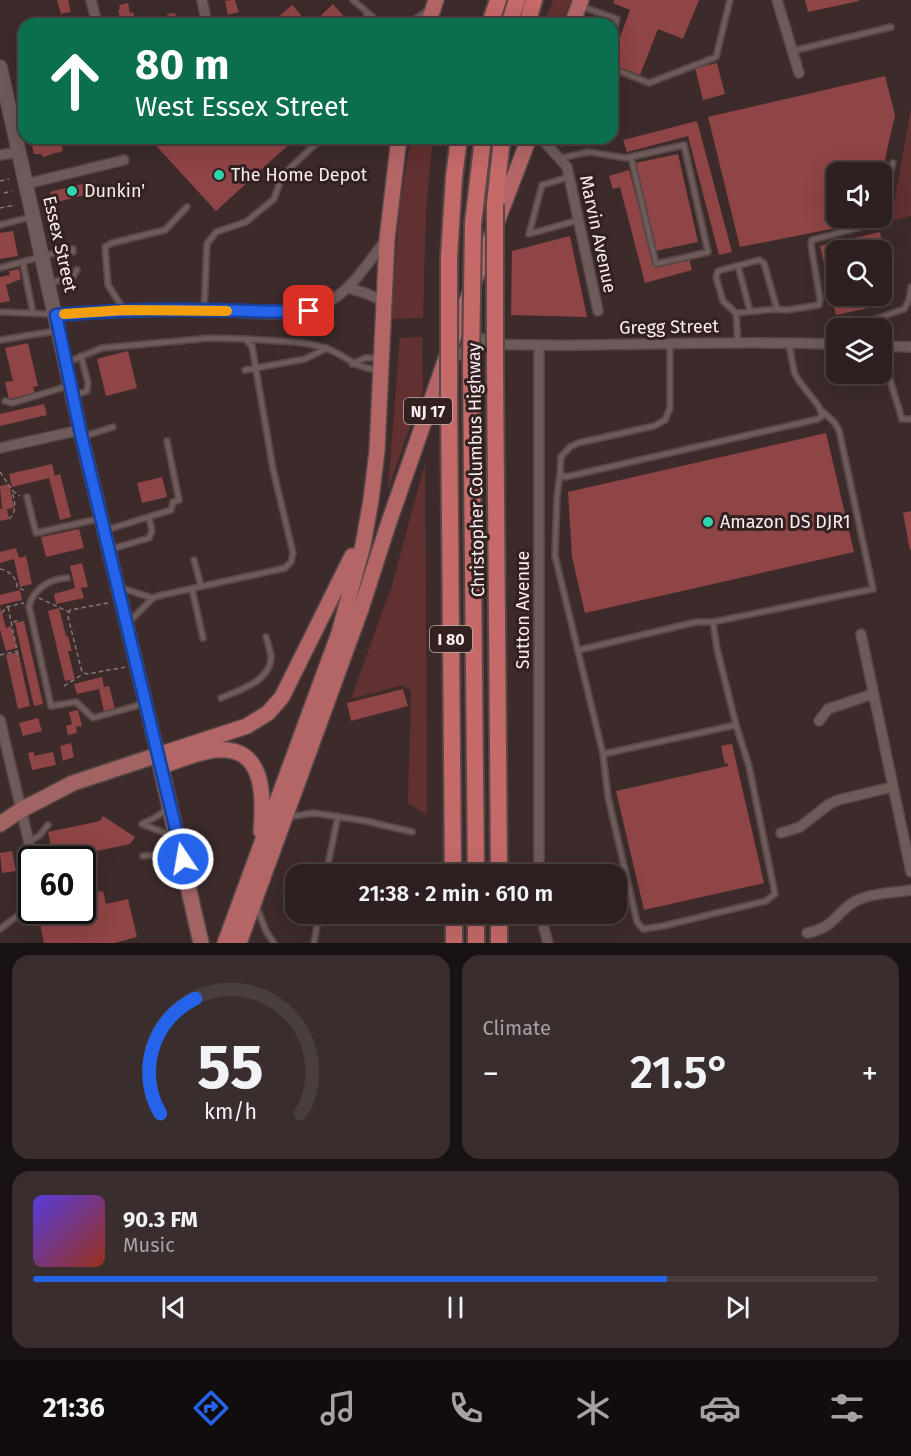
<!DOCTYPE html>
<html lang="en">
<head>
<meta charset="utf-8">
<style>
	body { margin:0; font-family:"Fira Sans",sans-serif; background:#3a2d2d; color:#f1f3f6; height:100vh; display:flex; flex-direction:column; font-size:22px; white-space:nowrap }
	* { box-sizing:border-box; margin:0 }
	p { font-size:20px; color:#a7a3a5 }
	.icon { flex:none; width:33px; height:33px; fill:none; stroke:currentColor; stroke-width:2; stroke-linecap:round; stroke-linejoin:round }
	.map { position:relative; height:943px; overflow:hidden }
	.drawer { display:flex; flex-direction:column; gap:12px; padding:12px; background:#191212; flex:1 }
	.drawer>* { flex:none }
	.hud { position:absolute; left:18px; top:18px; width:600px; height:126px; border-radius:18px; box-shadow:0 6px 24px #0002,0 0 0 2px #493e3e; background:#0b6e4f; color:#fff; overflow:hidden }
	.buttons { position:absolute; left:826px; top:162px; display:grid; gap:12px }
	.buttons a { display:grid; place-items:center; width:66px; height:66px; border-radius:12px; background:#2e2020; box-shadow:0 6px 24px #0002,0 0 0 2px #493e3e; font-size:30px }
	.speed { position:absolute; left:18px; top:846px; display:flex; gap:12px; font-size:30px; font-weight:700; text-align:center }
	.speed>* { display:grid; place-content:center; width:78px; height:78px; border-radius:50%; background:#2e2020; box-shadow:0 6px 24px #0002,0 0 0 2px #493e3e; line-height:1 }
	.speed .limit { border:3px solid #111; border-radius:9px; background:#fff; color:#111 }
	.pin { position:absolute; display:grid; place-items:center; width:51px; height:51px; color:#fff; margin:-26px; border-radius:12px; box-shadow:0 3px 9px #0006 }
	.me { position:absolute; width:66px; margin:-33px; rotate:348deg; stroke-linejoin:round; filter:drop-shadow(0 0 4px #0008) }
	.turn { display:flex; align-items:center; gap:21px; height:126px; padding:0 18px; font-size:27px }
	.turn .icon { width:78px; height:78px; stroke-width:2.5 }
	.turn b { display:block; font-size:42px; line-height:51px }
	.big { font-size:45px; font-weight:600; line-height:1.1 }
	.drawer .card { flex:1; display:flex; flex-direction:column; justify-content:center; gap:9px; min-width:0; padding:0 21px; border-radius:18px; background:#3a2d2d }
	.drawer .dial { align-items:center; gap:0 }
	.dial svg { height:156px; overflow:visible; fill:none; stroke:#493e3e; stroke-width:7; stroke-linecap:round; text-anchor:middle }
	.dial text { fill:#f1f3f6; stroke:none }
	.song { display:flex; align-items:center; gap:18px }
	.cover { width:72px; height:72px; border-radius:9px; background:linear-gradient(135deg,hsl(250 70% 55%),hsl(10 70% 35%)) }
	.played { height:6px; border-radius:3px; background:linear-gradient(90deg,#2563eb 75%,#493e3e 75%) }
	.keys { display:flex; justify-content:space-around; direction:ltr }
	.heat { display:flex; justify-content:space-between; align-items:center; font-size:33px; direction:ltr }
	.drawer .tiles { flex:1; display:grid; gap:12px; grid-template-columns:1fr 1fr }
	.card:last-child { grid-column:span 2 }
	.trip { position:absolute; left:285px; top:864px; width:342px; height:60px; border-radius:18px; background:#2e2020; box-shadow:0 6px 24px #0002,0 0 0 2px #493e3e; font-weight:600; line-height:60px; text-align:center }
	.tab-bar { display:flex; height:96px; justify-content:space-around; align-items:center; background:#120d0d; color:#a7a3a5 }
	.tab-bar .icon { width:42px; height:42px }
	.tab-bar .selected { color:#2563eb }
	.tab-bar b { font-size:27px; color:#f1f3f6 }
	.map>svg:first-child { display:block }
	.green { fill:#613030 }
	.building { fill:#8f4445 }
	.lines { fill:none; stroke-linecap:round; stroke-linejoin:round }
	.service-casing { stroke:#574747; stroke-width:8 }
	.minor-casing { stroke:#574747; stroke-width:12 }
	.secondary-casing { stroke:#574747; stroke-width:16 }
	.primary-casing { stroke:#574747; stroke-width:18 }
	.trunk-casing { stroke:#574747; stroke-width:18 }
	.motorway-casing { stroke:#574747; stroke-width:20 }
	.path { stroke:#867676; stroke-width:1.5; stroke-dasharray:4.5 3; stroke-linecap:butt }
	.service { stroke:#6e5a59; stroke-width:4.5 }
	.minor { stroke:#6e5a59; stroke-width:9 }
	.secondary { stroke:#6e5a59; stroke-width:14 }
	.primary { stroke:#a26363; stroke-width:15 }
	.trunk { stroke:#b46666; stroke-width:15 }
	.motorway { stroke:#c56969; stroke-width:16 }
	.motorway-bridge-casing { stroke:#574747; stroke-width:20; stroke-linecap:butt }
	.motorway-bridge { stroke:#c56969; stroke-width:16 }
	.route-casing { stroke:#184099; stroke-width:15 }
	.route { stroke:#2563eb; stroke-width:10 }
	.slow { stroke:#f59e0b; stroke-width:10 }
	.poi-dot { fill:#2ed4ab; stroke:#332121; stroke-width:2 }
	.labels { text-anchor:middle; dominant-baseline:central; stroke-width:6; stroke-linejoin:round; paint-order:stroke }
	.shield { fill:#332121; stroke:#beb0b0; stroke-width:1.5 }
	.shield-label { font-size:16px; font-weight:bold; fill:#faeded }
	.poi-label { font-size:18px; fill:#faeded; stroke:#332121; text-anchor:start }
	.street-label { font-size:18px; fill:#faeded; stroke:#332121 }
</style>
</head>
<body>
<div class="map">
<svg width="911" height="943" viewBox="0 0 911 943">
	<rect width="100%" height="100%" fill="#3d2b2b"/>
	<path class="green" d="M553 0H571L562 24H544Z
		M911 108V216L891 221Z
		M411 138H433L426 210 423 318 391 319 400 203Z
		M422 337 423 390 388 489 400 338Z
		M425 464 427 815 408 803 411 691 403 685 351 699 392 585Z"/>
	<path class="building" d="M57 0H68L71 12 61 14Z
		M231 0H235L239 12 228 15 225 1Z
		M615 0H699L683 39 658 29 640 75 612 64V59L630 10 613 3Z
		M805 0H859V1L808 12Z
		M128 3 130 13 133 12 135 18 121 21 118 10 120 9 119 5Z
		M333 4 350 23 312 24Z
		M292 5 309 24H270Z
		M175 13 176 17 181 18 182 24H169L167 14Z
		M717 63 725 94 703 100 695 68Z
		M24 67V85L20 86 16 69Z
		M885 76 895 115 882 172H837V218H871V221L740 247 708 117Z
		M697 121 732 252 719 255 688 136 627 152 623 140Z
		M30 138H60L63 151 43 157 41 154H34Z
		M149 138H296L216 211Z
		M678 154 698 242 655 251 635 163Z
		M629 170 655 268 689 259 692 270 645 283 620 187 613 189 609 176Z
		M94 181 96 192 53 203 50 192Z
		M13 231 18 256 0 259V233Z
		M880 232 894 292 882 295V250H837V296H876L878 306 836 315 820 246Z
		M570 236 587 317 511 315 512 251Z
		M19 269 21 279 6 285 10 301 0 303V277L10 275 9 271Z
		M28 343 38 386 33 387 35 393 9 399 5 382 13 381 5 348Z
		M128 351 137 388 106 396 97 359Z
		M44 404 47 415 0 426V414Z
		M826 433 854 552 585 613 572 557 568 492Z
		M52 464 55 476 60 474 71 517 60 520 49 478 12 487 9 474Z
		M162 477 167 497 142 503 137 483Z
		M9 484 14 508 7 509 9 519 0 521V509H2L0 486Z
		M911 511V550H910L903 513Z
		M79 529 84 548 46 557 41 537Z
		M16 548 19 558 26 556 32 584 20 587 14 559 0 563V552Z
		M82 563 88 587 81 588 84 598 56 604 54 594 75 588 70 566Z
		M20 590 22 600 0 605V595Z
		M0 607 6 628 11 626 17 648 6 651 0 630Z
		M59 608 66 636H68L72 651H68L75 679 65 681 48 611Z
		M24 621 43 704 34 706 15 623Z
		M18 652 30 706 18 709 6 655Z
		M102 677 104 687 109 686 115 709 104 711 99 689 77 694 74 684Z
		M403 689 408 706 351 721 347 703Z
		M78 710 82 726 76 727 77 733 68 735 66 726 72 724 69 712Z
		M38 718 42 731 23 736 19 723Z
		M71 743 74 757 63 761 60 746Z
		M732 744 764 883 644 910 616 791 728 766V763L725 764 721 746Z
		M34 752V756L53 752 56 765 32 770 28 753Z
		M103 816 135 837 130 844 54 860 48 832 100 821Z
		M12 851 16 871 2 873 0 853Z
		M103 891 106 904 128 899 137 937 115 943H44L37 910H82V895Z"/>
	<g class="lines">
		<defs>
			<path id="service" d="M353 0 381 24
				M580 6 617 19 612 36
				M366 13 370 24
				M407 24 427 11
				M792 51 891 27
				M612 66 619 71 649 83 716 57 730 0
				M560 158 589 152 626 158 684 145 708 252 656 264 631 157
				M569 177 542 185 529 234 579 220
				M882 197 893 163
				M0 225 31 217
				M66 250 73 249V252
				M23 263 33 313
				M738 266 750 311
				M0 268 66 250V252
				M72 278 77 270
				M49 283 72 278 70 271
				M124 310 108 285 105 247 112 243 165 230 187 207
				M204 310 207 244 216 232 246 222 274 199 281 179 290 168 322 138
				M0 312 51 314
				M736 313 777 309
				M863 328 865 323 904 309 909 300 911 287
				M245 339C271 341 301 340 325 348 347 355 351 367 377 370
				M0 340 56 331
				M738 342 736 313 723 301 716 277 718 271 759 260 764 263 777 309 787 310 819 305 820 299 811 245 812 240 872 224 876 218
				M670 343V408L665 420 654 426 578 443 570 447 561 457 560 474 564 477 570 476 818 419 822 416C821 403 801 388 795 374 792 364 791 354 789 344
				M883 347 884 360 902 419H911
				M68 362 102 348 211 338 245 339 252 346 273 469 293 553 291 562 285 568 158 596 153 598 128 623
				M352 364 365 358H378
				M245 370 305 359 327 348
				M75 395 87 391 88 383 81 356
				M5 401 12 403 68 386
				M85 436 113 427
				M560 474 557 496 555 556 603 754 736 725 717 649 713 622
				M27 497 36 533 98 519
				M106 530 168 511 171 510 173 502 179 500 167 441
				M111 549 149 538 152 531 149 517
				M194 560 201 586
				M67 578C50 579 34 588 29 606L51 706 76 702 93 718 143 704
				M121 588 153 598
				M192 589 203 638
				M579 650 696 622H713L873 589 839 430 834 422 822 411
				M221 698C239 690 272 681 271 656 270 650 268 643 266 637
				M603 754 608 797 637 922 643 929 663 926 766 901 775 894 749 766 736 725
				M287 817 314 813 366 821 412 832
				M142 824 172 836
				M142 824 156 817 167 809
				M29 841 39 836 48 825
				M143 856C159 854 168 857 180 870
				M326 874 338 816
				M257 908 266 931 274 943
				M0 929 21 913 32 901
				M314 943 319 914"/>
			<path id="minor" d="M91 0 97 24
				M202 0 207 24
				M777 0 799 73
				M541 138 567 167 598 311
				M0 155 19 152
				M26 184 124 160
				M348 288 368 294 384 302
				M56 315C105 311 154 309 203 310 238 311 289 320 321 306 349 294 367 264 385 241
				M473 329 478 337 498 345
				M539 346V874
				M882 346 911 347
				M449 363C455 357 462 350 471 348 502 342 548 346 581 345 666 344 751 341 837 344
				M0 448 80 430
				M861 634 911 872
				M0 720 33 860
				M819 721 828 709 873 694
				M781 833 800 827 828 805 838 800 892 787
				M540 914 548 943
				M807 933C836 927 834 914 854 902 870 893 894 893 911 890"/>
			<path id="secondary" d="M0 67 80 430 158 755"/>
			<path id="primary" d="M0 824 21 810 73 783 158 755 201 943"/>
			<path id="trunk" d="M428 24 436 0
				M572 24 581 0
				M158 755 247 726 268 713 282 697 352 556
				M161 766C178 761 197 752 215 750 265 745 264 796 261 831
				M225 943 339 633 363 545 371 500 377 451 387 239 399 138
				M239 943 361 609 388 525 458 324 529 138"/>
			<path id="motorway" d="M490 24 498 0
				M509 24 517 0
				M527 24 534 0
				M495 204 502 138
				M473 224 483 138
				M449 257 454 177 459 138
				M471 366 476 874
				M495 366 499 874
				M449 403 453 874
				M454 914V943
				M476 914V943
				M499 914V943"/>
		</defs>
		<use href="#service" class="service-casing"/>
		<use href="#minor" class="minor-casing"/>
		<use href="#secondary" class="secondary-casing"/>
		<use href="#primary" class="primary-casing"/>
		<use href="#trunk" class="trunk-casing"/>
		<use href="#motorway" class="motorway-casing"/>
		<path class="path" d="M0 181 9 179
			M4 193 12 191
			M0 208 15 205
			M0 472 13 491 20 496
			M9 519C18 511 14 500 12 490
			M0 569C9 570 17 578 17 587L27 592
			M39 598 69 612
			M108 603 70 610 68 617 82 672 87 674 126 667
			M8 607 19 660
			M2 613 6 607 24 603
			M13 622 20 620
			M0 655 18 651
			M64 686 83 674"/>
		<use href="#service" class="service"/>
		<use href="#minor" class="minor"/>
		<use href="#secondary" class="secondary"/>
		<use href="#primary" class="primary"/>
		<use href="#trunk" class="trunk"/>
		<use href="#motorway" class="motorway"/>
		<defs>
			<path id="motorway-bridge" d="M449 257V403
				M471 366 473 224
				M495 366V204"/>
		</defs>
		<use href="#motorway-bridge" class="motorway-bridge-casing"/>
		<use href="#motorway-bridge" class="motorway-bridge"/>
	</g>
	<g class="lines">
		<defs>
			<path id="route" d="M183 859 80 430 56 315C105 311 154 309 203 310 239 310 273 313 309 311"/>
		</defs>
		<use href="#route" class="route-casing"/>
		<use href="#route" class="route"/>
		<path class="slow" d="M64 314 124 310 227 311"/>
	</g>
	<g class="poi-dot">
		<circle cx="219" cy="175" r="6"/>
		<circle cx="72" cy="191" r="6"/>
		<circle cx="708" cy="522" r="6"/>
	</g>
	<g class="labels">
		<g class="shield">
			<rect x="404" y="398" width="48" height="26" rx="4.5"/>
			<rect x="430" y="626" width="42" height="26" rx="4.5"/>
		</g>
		<g class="shield-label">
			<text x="428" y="411">NJ 17</text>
			<text x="451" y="639">I 80</text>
		</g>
		<g class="poi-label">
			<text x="231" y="175">The Home Depot</text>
			<text x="84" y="191">Dunkin'</text>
			<text x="720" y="522">Amazon DS DJR1</text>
		</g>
		<g class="street-label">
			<text transform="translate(598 234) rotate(78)">Marvin Avenue</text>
			<text transform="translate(60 244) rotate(77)">Essex Street</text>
			<text transform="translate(669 327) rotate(-1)">Gregg Street</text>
			<text transform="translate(476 470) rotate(-91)">Christopher Columbus Highway</text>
			<text transform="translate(523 610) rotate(-90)">Sutton Avenue</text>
		</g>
	</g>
</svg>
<div class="buttons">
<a><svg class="icon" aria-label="sound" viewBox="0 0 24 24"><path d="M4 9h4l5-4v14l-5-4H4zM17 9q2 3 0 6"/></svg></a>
<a><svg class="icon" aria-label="search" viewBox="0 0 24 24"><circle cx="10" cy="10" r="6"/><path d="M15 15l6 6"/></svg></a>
<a><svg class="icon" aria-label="layers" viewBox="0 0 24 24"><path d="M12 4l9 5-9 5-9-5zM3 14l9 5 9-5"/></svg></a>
</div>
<div class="speed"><div class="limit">60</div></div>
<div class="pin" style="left:309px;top:311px;background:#d93025"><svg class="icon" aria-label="arrive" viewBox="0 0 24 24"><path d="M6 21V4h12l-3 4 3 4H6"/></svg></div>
<svg class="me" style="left:183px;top:859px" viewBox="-20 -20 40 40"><circle r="17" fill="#2563eb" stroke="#fff" stroke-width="3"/><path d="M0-11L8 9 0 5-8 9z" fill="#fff"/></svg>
<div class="trip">21:38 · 2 min · 610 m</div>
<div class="hud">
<div class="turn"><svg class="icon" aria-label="ahead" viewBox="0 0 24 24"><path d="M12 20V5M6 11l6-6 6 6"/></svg><div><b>80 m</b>West Essex Street</div></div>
</div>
</div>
<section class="drawer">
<div class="tiles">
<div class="card dial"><svg viewBox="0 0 100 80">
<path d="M14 69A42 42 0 1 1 86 69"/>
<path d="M14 69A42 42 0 0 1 32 10" stroke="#2563eb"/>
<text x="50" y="56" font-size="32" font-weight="700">55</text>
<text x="50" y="72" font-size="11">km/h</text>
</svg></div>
<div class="card"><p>Climate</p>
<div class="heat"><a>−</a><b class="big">21.5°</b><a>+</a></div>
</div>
<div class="card">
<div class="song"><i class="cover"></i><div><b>90.3 FM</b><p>Music</p></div></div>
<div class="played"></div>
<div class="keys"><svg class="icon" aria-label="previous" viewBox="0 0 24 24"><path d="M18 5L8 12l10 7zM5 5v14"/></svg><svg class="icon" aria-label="pause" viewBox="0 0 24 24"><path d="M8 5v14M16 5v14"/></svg><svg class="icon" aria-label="next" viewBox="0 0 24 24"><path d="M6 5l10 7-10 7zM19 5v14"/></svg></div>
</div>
</div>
</section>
<nav class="tab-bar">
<b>21:36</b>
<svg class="icon selected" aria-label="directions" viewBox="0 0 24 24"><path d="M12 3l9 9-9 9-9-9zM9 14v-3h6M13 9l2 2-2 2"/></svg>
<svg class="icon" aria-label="music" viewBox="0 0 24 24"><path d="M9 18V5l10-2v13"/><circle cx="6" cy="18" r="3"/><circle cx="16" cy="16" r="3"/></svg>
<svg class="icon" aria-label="phone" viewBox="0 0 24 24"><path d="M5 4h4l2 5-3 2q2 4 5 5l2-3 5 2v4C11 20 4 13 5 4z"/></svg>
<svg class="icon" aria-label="climate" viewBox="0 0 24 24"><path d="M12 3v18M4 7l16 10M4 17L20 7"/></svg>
<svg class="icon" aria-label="car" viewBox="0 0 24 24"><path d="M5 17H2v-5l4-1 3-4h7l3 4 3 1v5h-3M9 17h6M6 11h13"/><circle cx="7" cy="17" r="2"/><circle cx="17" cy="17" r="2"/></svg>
<svg class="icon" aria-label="filters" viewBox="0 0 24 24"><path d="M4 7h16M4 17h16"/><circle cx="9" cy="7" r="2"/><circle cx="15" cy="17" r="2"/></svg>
</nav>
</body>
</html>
